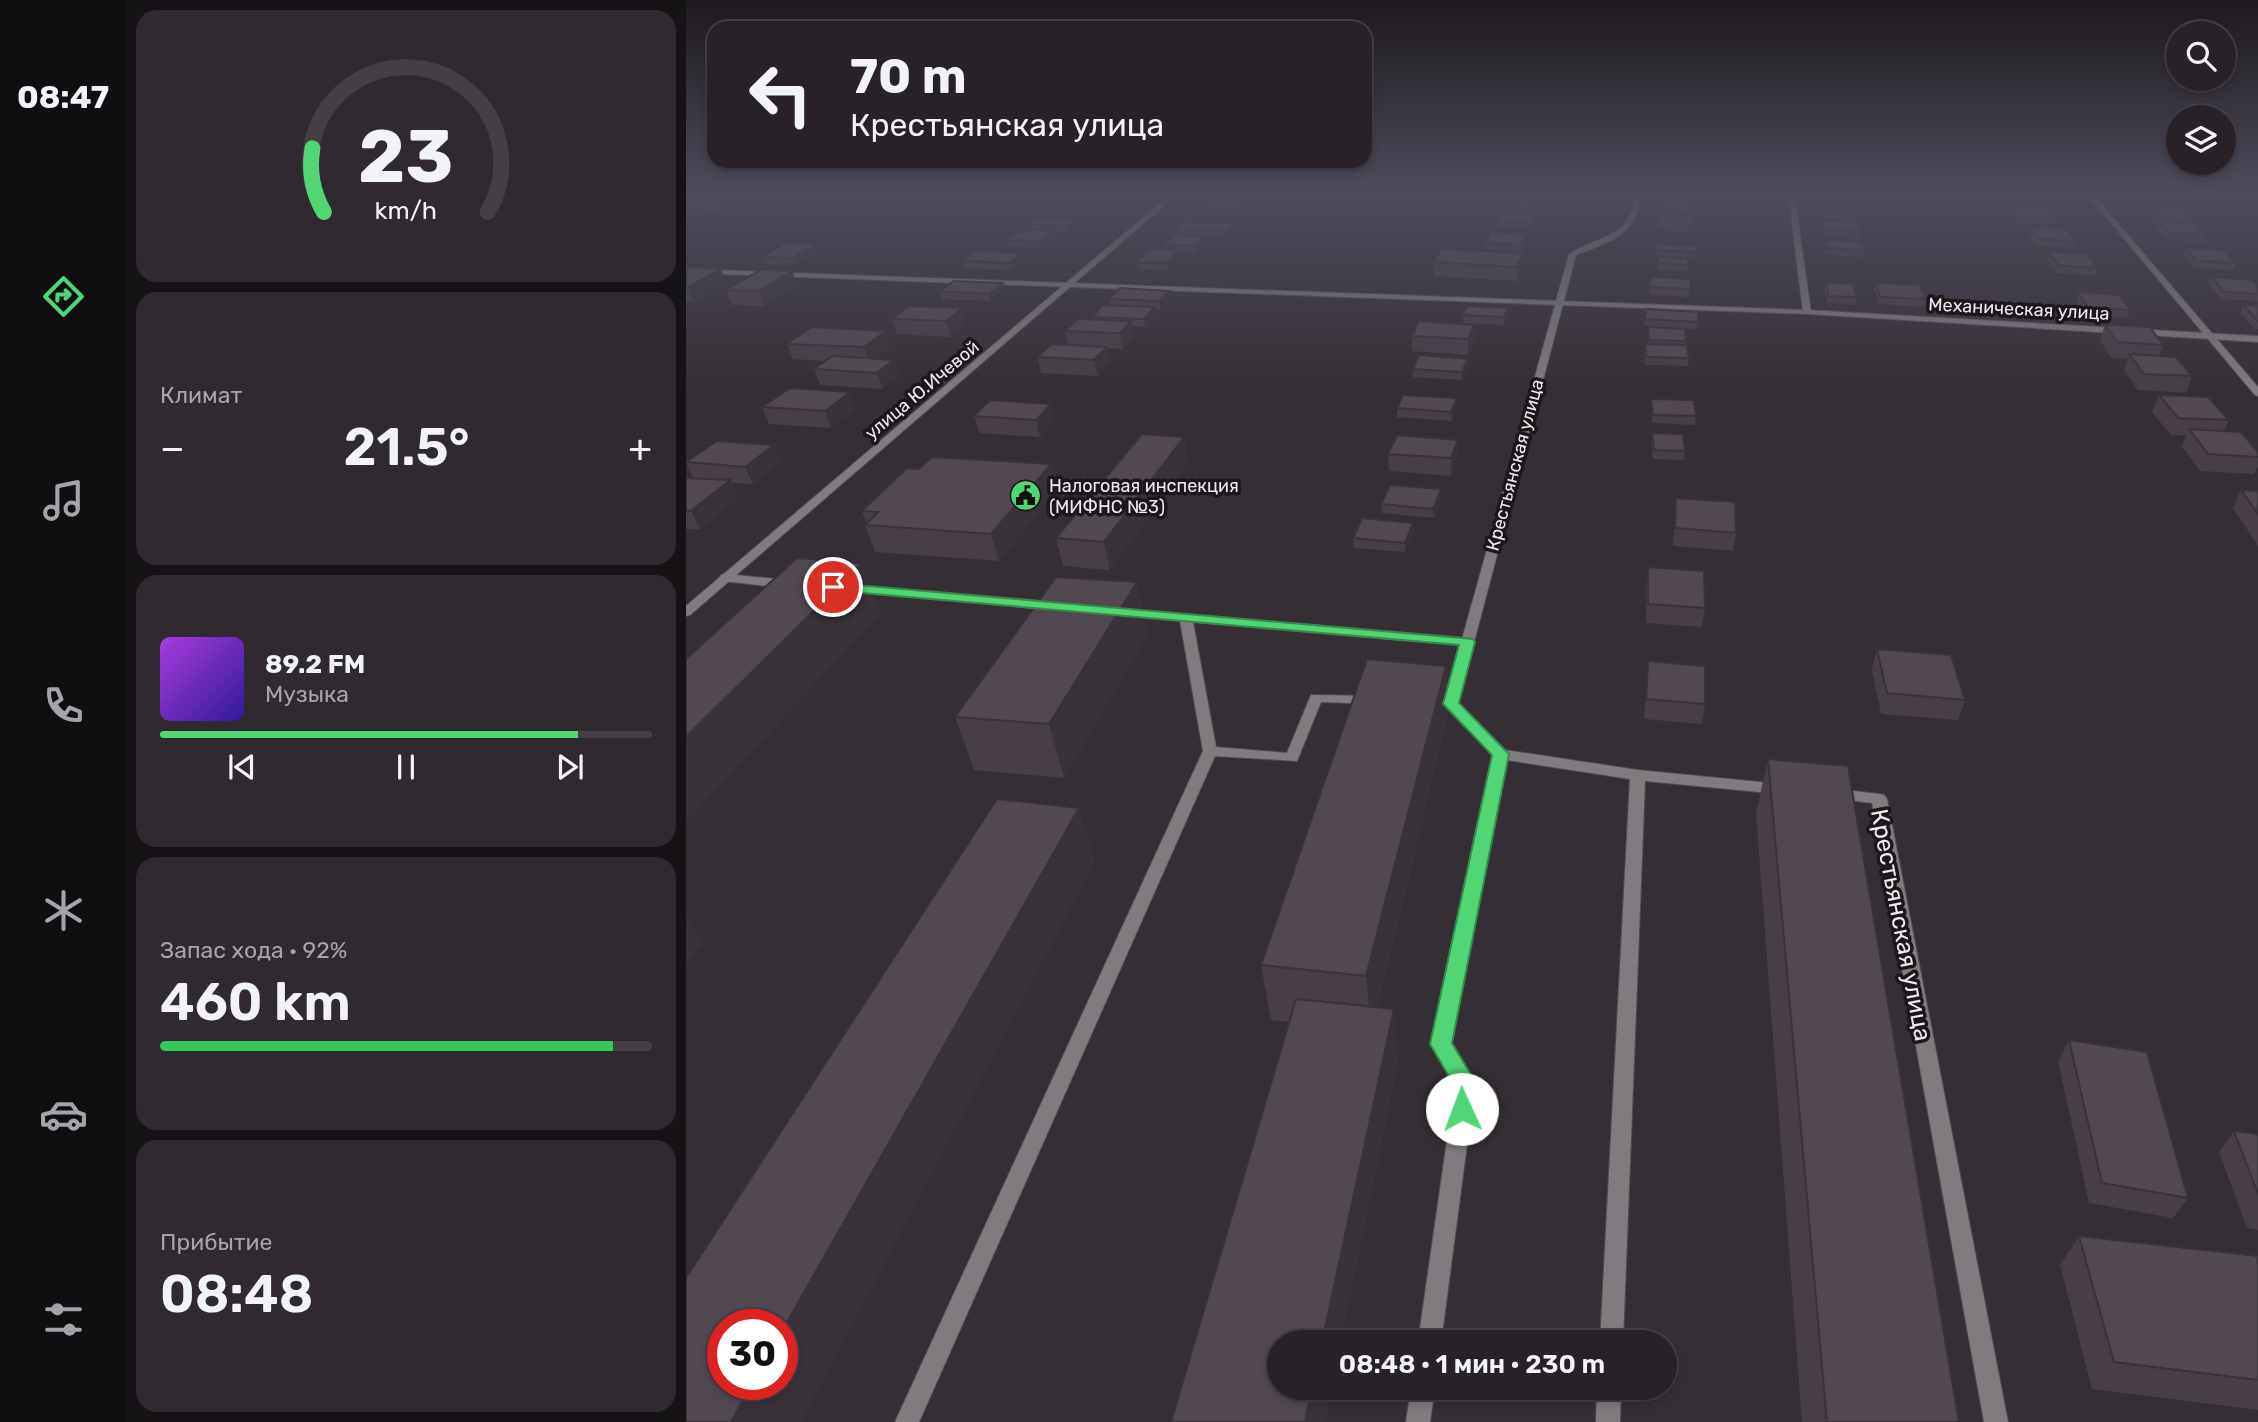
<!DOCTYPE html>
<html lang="ru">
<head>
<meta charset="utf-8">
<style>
	body { margin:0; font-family:Rubik,sans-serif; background:#302a30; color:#f1f3f6; height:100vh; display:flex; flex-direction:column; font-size:26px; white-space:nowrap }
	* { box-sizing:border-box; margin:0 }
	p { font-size:23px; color:#a5a4a8 }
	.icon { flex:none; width:38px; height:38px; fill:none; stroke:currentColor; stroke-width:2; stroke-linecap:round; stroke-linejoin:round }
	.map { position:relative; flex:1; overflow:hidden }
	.panel { display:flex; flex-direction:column; gap:10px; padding:10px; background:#161316; width:560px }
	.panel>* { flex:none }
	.banner { position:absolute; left:21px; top:21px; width:665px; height:147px; border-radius:21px; box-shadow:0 4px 10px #0003,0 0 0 2px #443f45; background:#282228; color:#f1f3f6; overflow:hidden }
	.tools { position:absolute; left:1480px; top:21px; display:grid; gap:14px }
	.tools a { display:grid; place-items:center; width:70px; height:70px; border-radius:50%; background:#282228; box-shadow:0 4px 10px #0003,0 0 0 2px #443f45; font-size:35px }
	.speed { position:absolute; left:21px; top:1309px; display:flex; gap:14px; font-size:35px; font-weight:700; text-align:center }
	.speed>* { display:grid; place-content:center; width:91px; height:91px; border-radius:50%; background:#282228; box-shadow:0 4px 10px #0003,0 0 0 2px #443f45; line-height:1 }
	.speed .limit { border:10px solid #d22; background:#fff; color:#111 }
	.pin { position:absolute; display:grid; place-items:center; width:60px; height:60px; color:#fff; margin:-30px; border:4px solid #fff; border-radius:50%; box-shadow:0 2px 7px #0007 }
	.me { position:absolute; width:77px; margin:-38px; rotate:358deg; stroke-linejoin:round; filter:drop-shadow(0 0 5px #0008) }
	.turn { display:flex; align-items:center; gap:24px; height:147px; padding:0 28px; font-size:32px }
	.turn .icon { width:91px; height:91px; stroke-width:2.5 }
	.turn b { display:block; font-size:49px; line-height:60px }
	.big { font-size:52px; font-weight:600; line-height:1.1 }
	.panel .widget { flex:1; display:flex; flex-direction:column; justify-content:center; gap:10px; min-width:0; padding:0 24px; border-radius:21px; background:#302a30 }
	.panel .dial { align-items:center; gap:0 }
	.dial svg { height:182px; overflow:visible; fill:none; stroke:#443f45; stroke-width:7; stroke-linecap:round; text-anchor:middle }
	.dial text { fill:#f1f3f6; stroke:none }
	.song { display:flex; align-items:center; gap:21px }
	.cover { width:84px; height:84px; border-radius:10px; background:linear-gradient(135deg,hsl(280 70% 55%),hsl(250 70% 35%)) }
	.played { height:7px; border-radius:4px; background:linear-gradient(90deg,#50d675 85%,#443f45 85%) }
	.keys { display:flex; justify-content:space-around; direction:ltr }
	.heat { display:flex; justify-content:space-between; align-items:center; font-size:38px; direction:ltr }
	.charge { height:10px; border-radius:5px; background:linear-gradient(90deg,#34c759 92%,#443f45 0) }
	.trip { position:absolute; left:581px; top:1330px; width:410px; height:70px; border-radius:35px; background:#282228; box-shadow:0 4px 10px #0003,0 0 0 2px #443f45; font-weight:600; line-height:70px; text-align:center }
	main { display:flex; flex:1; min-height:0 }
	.menu { display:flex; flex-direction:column; width:126px; justify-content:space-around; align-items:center; background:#100e10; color:#a5a4a8 }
	.menu .icon { width:49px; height:49px }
	.menu .active { color:#50d675 }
	.menu b { font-size:32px; color:#f1f3f6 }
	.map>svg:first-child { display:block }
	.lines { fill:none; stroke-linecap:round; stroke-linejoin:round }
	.service-casing { stroke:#544c53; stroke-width:2 }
	.minor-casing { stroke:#544c53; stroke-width:2 }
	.tertiary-casing { stroke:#544c53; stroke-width:2 }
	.service { fill:#7f7b7f; fill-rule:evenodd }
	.minor { fill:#7f7b7f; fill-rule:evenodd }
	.tertiary { fill:#7f7b7f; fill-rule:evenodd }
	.wall { fill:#473e46 }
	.shaded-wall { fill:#393239 }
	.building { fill:#524851; stroke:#393239; stroke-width:2 }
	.route { fill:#50d675; stroke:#348b4c; stroke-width:2 }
	.labels { text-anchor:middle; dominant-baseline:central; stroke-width:7; stroke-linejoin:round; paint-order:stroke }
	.far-street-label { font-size:18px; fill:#efeaef; stroke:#1b171b }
	.far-poi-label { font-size:18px; fill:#efeaef; stroke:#1b171b; text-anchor:start }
	.near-street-label { font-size:24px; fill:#efeaef; stroke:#1b171b }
</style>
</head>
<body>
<main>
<nav class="menu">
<b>08:47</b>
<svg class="icon active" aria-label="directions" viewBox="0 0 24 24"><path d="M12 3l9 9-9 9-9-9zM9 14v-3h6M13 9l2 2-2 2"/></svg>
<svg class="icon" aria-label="music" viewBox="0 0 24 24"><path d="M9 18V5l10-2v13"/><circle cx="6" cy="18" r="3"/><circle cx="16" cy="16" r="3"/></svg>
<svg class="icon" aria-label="phone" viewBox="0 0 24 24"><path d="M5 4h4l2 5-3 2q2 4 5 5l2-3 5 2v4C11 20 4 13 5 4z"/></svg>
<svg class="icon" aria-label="climate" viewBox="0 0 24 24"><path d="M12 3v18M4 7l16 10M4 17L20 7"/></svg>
<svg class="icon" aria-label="car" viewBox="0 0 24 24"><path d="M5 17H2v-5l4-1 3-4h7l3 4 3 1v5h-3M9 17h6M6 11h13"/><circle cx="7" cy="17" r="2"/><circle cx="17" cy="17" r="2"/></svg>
<svg class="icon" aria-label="filters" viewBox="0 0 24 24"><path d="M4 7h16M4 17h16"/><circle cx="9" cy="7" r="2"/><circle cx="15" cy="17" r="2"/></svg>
</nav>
<section class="panel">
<div class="widget dial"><svg viewBox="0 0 100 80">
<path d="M14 69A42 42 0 1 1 86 69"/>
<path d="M14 69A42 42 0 0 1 9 41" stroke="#50d675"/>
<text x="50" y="56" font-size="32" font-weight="700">23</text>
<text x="50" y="72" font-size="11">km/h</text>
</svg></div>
<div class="widget"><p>Климат</p>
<div class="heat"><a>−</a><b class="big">21.5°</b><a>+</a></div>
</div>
<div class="widget">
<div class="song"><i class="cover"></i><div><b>89.2 FM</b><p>Музыка</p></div></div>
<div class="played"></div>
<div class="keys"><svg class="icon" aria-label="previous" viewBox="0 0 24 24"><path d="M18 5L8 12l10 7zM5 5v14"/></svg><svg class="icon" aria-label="pause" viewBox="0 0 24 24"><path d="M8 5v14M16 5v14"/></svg><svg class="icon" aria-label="next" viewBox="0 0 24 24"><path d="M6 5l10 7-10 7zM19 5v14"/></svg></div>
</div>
<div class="widget"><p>Запас хода · 92%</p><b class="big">460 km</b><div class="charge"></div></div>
<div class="widget"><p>Прибытие</p><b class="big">08:48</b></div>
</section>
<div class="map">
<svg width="1572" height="1422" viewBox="0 0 1572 1422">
	<rect width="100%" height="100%" fill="#362e35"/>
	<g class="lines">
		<defs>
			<path id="service" d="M39 574 103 580 109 584 103 588 35 581 33 578 35 575Z
				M169 585 369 602 375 606 369 610 165 592 163 589 165 586Z
				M441 609 782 638 788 642 782 646 507 622 530 747 601 753 625 695 687 696 694 700 687 704 635 702 611 761 529 756 233 1422H209L517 751 494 621 437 616 435 613Z"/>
			<path id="minor" d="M487 192H494L4 615 0 616V606Z
				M949 192H955C954 234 924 242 890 255L772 703 819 750 952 770 1095 784 1100 785 1103 789 1100 793 1095 794 959 781 937 1342H914L944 779 821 760 765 1043 789 1084 755 1342H732L769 1085 746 1044 807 755 758 704 883 254C915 234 946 239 949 192Z
				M1102 192H1108L1125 312 1121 314 1117 312Z
				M1399 192H1405L1572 387V396L1569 395Z
				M1150 789 1193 794 1198 795 1201 799 1322 1422H1298L1186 803 1145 798 1142 794 1145 790Z
				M725 1388H749L744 1422H720Z
				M911 1388H935L934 1422H910Z"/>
			<path id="tertiary" d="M0 269 1121 310 1572 336V342L1121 314 0 273Z"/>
		</defs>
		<use href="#service" class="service-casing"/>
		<use href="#minor" class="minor-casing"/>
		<use href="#tertiary" class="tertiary-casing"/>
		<use href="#service" class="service"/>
		<use href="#minor" class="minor"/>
		<use href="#tertiary" class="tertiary"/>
	</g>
	<path class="wall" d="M19 192H66L60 196 20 194Z
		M380 192H421L415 196V199L407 204 375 203 374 196Z
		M976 192H1009L1007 193V198H1009L1008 212 974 210Z
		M1143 192 1181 199 1179 206 1143 204 1142 198Z
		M1305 192H1339L1338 194 1355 201 1353 206 1368 218 1366 224 1331 222 1324 212 1325 206H1313L1309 199 1310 193H1305Z
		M1448 194 1492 206 1491 209 1507 220 1506 223 1520 235 1518 242 1481 240 1471 228 1472 225H1469L1460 214 1461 211H1455L1446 201Z
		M0 198H43L45 204 34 211 0 210Z
		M812 200 854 201 850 209 812 207Z
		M560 202 561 208 550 218 513 216 512 209Z
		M1136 205 1169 213 1168 220 1136 218 1134 212Z
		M847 215V222L844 229 813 227V220Z
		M972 215 1008 224 1007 231 971 230Z
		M390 220 391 226 382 233H370L371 237 356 248 322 247 321 240 342 229 341 224Z
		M1137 221 1174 232 1173 239 1136 237 1135 228Z
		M1345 227 1389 241 1387 248 1350 246 1343 234Z
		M489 229 549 230 540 238 520 237 521 243 511 253 494 252 495 257 481 270 452 269 450 262 480 250 479 244 490 235Z
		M1139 240 1178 250 1176 257 1140 255 1138 247Z
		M839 241 835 251 800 250V243Z
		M970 244 1012 246 1010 259H1002L1001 272 971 270 972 257H969Z
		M1499 248 1550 263 1547 270 1508 268 1497 255Z
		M134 251 110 265 78 264 76 257Z
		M1364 252 1411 268 1409 275 1370 273 1362 259Z
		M335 253 336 260 325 270 278 268 276 261Z
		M837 253 836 267 831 281 748 276V262Z
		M0 270 41 283 8 302H0Z
		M106 271 111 286 78 306 46 305 40 290Z
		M965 277 1005 279 1003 297 963 295Z
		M1525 277 1572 286V301L1535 299 1523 285Z
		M1140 283 1170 297 1169 305 1141 303 1139 290Z
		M1190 283 1239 299 1238 307 1193 304 1188 290Z
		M318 290 305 301 256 299 254 291Z
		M483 291 485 298 475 309H469L470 315 459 327 446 326 448 336 437 349 421 348 424 362 412 376 355 373 352 357 382 345 379 331 406 319V317L424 305 423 299Z
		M1392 292 1444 310 1441 318 1399 315 1390 300Z
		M1557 305 1572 306V329H1569L1554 313Z
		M223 306 280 324 264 337 211 334 206 319Z
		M960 309 1012 322 1011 329 958 326Z
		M777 315 821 316 818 325 777 323Z
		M1419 325 1477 345 1473 356 1506 376 1500 393 1452 390 1438 370 1442 359 1425 358 1414 340Z
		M962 327 1000 341V345L1003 358 1002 366 959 365 958 352 959 344H962Z
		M200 331 205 346 189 359 208 360 213 376 197 389 134 385 128 369 139 361 107 359 101 344Z
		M726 336 788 340 782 355 726 351Z
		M782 359V367L776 380 727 377V369Z
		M164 392 170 409 145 428 83 424 76 407Z
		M1473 395 1543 420 1538 431 1572 452V467L1568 474 1514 471 1496 446 1500 435H1485L1466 412Z
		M965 399 1010 416 1009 425 966 423 965 407Z
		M771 407 766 421 711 417V408Z
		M288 416 369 420 354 437 293 433Z
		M966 433 999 451 998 460 967 459 965 442Z
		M498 437 502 463 424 570 377 566 370 538Z
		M88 445 95 462 67 484 45 483 52 498 14 529H0V478H7L0 462Z
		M702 454 772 457 765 476 703 471Z
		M365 464 371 490 313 561 189 552 179 525 181 523 176 511 233 469Z
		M755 489V498L748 518 696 513 695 504Z
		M1555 490 1572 491V546L1547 508Z
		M990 498 1050 533 1047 551 987 546Z
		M727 523 728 532 719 552 668 548 667 538Z
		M962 567 1019 608 1016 627 960 623V586Z
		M462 633 378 778 288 770 269 717Z
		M1191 649 1279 700 1272 720 1195 714 1186 669Z
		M962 661 1019 704 1016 724 958 719Z
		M760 666 761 718 691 1008 712 1064 603 1022 585 1020 575 965Z
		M1082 759 1273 1422H1116L1070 813Z
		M1383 1040 1502 1198 1487 1218 1403 1203 1372 1061Z
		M1548 1131 1572 1134V1230L1561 1228 1533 1152Z
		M1393 1236 1572 1256V1410L1406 1389 1374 1265Z"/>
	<path class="shaded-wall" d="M414 192H421L415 196Z
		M414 192 415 199 407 204 406 198Z
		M43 198 45 204 34 211 32 204Z
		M560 202 561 208 550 218V211Z
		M390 220 391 226 382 233 380 227Z
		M548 223 549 230 540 238V231Z
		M370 230 371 237 356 248 354 241Z
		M840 234 839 241 835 251V245Z
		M520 236 521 243 511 253 510 246Z
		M131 244 134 251 110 265 107 258Z
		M494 250 495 257 481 270 480 263Z
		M335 253 336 260 325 270 323 263Z
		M837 253 836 267 831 281V267Z
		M35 269 41 283 8 302 2 287Z
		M106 271 111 286 78 306 73 291Z
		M317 283 318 290 305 301 303 294Z
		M483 291 485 298 475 309 473 301Z
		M468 307 470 315 459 327 458 319Z
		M276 308 280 324 264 337 260 321Z
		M822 308 821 316 818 325V317Z
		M445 321 448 336 437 349 434 333Z
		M788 325V340L782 355V339Z
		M200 331 205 346 183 363 178 347Z
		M421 347 424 362 412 376 408 360Z
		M782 359V367L776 380V372Z
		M208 360 213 376 197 389 191 373Z
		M164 392 170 409 145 428 139 411Z
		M771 398V407L766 421 765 412Z
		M365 404 369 420 354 437 350 420Z
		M498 437 502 463 424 570 418 542Z
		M772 440V457L765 476V458Z
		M88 445 95 462 67 484 59 467Z
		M365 464 371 490 313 561 305 534Z
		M44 480 52 498 14 529 5 511Z
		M755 489V498L748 518 747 509Z
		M727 523 728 532 719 552V543Z
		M176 563 195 613 0 822V737Z
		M451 582 462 633 378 778 363 724Z
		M760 666 761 718 685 1031 680 976Z
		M393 808 409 862 115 1422H45L66 1384H96V1331Z
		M0 917 17 944 0 965Z
		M708 1009 712 1064 655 1342H636Z
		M626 1388H646L639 1422H619Z"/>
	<path class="building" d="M380 192H414L406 198 374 196Z
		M976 192H1007V194L976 193Z
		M1143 192 1179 193 1181 199 1145 197Z
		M816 193 854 194 850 202 812 200Z
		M1311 193 1350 194 1355 201 1315 199Z
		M1448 194 1482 196 1492 206 1457 204Z
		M976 196 1009 198 1008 205 975 203Z
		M3 197 43 198 32 204 0 203V198Z
		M523 200 560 202 550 211 512 209Z
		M1136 205 1167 207 1169 213 1137 212Z
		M1326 205 1361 207 1368 218 1332 216Z
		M1462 207 1497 209 1507 220 1471 218Z
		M816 213 847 215 844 222 813 220Z
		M972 215 1008 216V224L972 223Z
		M351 218 390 220 380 227 341 224Z
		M498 221 548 223 540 231 489 229Z
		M1137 221 1173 223 1174 232 1138 230Z
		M1473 222 1509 223 1520 235 1484 233Z
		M1345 227 1381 229 1389 241 1352 239Z
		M337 229 370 230 354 241 321 240Z
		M805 232 840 234 835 245 800 243Z
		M490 235 520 236 510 246 479 244Z
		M1139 240 1175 242 1178 250 1141 248Z
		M100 243 131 244 107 258 76 257Z
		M970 244 1012 246 1011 252 969 250Z
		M1499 248 1537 250 1550 263 1511 261Z
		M465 249 494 250 480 263 450 262Z
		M755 249 837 253 831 267 748 262Z
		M289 251 335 253 323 263 276 261Z
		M1364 252 1402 254 1411 268 1372 265Z
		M972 257 1002 258V265L971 263Z
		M5 267 35 269 2 287H0V270Z
		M74 270 106 271 73 291 40 290Z
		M965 277 1005 279 1004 289 963 287Z
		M1525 277 1566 280 1572 286V294L1538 292Z
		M268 281 317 283 303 294 254 291Z
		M1140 283 1167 284 1170 297 1143 296Z
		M1190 283 1234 285 1239 299 1194 297Z
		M434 288 483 291 473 301 423 299Z
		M1392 292 1433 295 1444 310 1402 307Z
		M417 305 468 307 458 319 406 317Z
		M1557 305 1572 306V321Z
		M223 306 276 308 260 321 206 319Z
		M781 306 822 308 818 317 777 315Z
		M960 309 1012 312V322L959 319Z
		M392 319 445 321 434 333 379 331Z
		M733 321 788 325 782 339 726 336Z
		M1419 325 1464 327 1477 345 1431 342Z
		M126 327 200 331 178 347 101 344Z
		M962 327 999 329 1000 341 963 340Z
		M365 344 421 347 408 360 352 357Z
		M959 344 1001 345 1003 358 960 357Z
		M1443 354 1490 357 1506 376 1458 374Z
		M733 355 782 359 776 372 727 369Z
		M146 356 208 360 191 373 128 369Z
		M104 388 164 392 139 411 76 407Z
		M717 395 771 398 765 412 711 408Z
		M1473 395 1522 397 1543 420 1492 418Z
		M965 399 1008 400 1010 416 967 415Z
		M304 400 365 404 350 420 288 416Z
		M1503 429 1555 432 1572 452V457L1522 454Z
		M966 433 997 434 999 451 968 450Z
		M456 434 498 437 418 542 370 538Z
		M711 435 772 440 765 458 702 454Z
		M31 441 88 445 59 467 0 462Z
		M246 457 365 464 305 534 179 525 192 512 176 511 221 468 233 469Z
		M0 478 44 480 5 511H0Z
		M704 485 755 489 747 509 695 504Z
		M1555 490 1572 491V514Z
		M990 498 1049 502 1050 533 989 528Z
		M676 518 727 523 719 543 667 538Z
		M111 558 176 563 0 737V659Z
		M962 567 1018 571 1019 608 962 604Z
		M370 577 451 582 363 724 269 717Z
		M1191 649 1265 655 1279 700 1201 693Z
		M681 659 760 666 680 976 575 965Z
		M962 661 1019 666V704L960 699Z
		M1082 759 1162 766 1273 1422H1141Z
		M311 799 393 808 96 1331V1325H37V1384H66L45 1422H0V1278Z
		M610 999 708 1009 636 1342H593V1388H626L619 1422H485Z
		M1383 1040 1461 1052 1502 1198 1416 1183Z
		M1548 1131 1572 1134V1194Z
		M1393 1236 1572 1256V1380L1428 1362Z"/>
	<linearGradient id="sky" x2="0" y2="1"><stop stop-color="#1e191d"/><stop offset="0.49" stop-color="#4c4c5c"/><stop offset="1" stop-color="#4c4c5c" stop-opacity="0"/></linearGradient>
	<rect width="1572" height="391" fill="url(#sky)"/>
	<path class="route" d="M147 583 787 639 789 642 773 703 823 754 766 1043 790 1083 784 1116 776 1119 768 1116 764 1109 768 1085 744 1044 806 755 757 704 773 645 142 590V584Z"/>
	<defs>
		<symbol id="civic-disc" viewBox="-11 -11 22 22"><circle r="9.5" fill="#50d675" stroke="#1b171b"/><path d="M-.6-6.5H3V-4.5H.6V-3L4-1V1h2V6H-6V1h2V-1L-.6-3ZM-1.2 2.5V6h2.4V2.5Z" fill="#111"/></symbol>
	</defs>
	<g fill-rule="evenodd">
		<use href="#civic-disc" x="322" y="478" width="35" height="35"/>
	</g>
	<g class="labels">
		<g class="far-street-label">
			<text transform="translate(1333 309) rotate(3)">Механическая улица</text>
			<text transform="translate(236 390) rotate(-40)">улица Ю.Ичевой</text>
			<text transform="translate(829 465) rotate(-75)">Крестьянская улица</text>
		</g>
		<g class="far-poi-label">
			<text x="363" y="486">Налоговая инспекция<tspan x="363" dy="21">(МИФНС №3)</tspan></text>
		</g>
		<g class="near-street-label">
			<text transform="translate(1215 925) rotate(79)">Крестьянская улица</text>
		</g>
	</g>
</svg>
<div class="tools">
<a><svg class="icon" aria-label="search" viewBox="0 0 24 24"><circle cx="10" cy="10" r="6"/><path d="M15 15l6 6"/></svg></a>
<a><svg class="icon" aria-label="layers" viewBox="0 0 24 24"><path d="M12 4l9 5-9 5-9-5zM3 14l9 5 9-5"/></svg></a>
</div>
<div class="speed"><div class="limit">30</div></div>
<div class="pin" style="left:147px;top:587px;background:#d93025"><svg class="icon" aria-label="arrive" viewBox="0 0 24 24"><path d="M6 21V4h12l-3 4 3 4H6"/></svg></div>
<svg class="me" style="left:776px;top:1109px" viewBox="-20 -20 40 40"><circle r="19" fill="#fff"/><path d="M0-13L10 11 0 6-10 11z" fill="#50d675"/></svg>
<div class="trip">08:48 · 1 мин · 230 m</div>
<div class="banner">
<div class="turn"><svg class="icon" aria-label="left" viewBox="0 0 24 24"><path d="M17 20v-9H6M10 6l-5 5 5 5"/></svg><div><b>70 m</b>Крестьянская улица</div></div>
</div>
</div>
</main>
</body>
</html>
